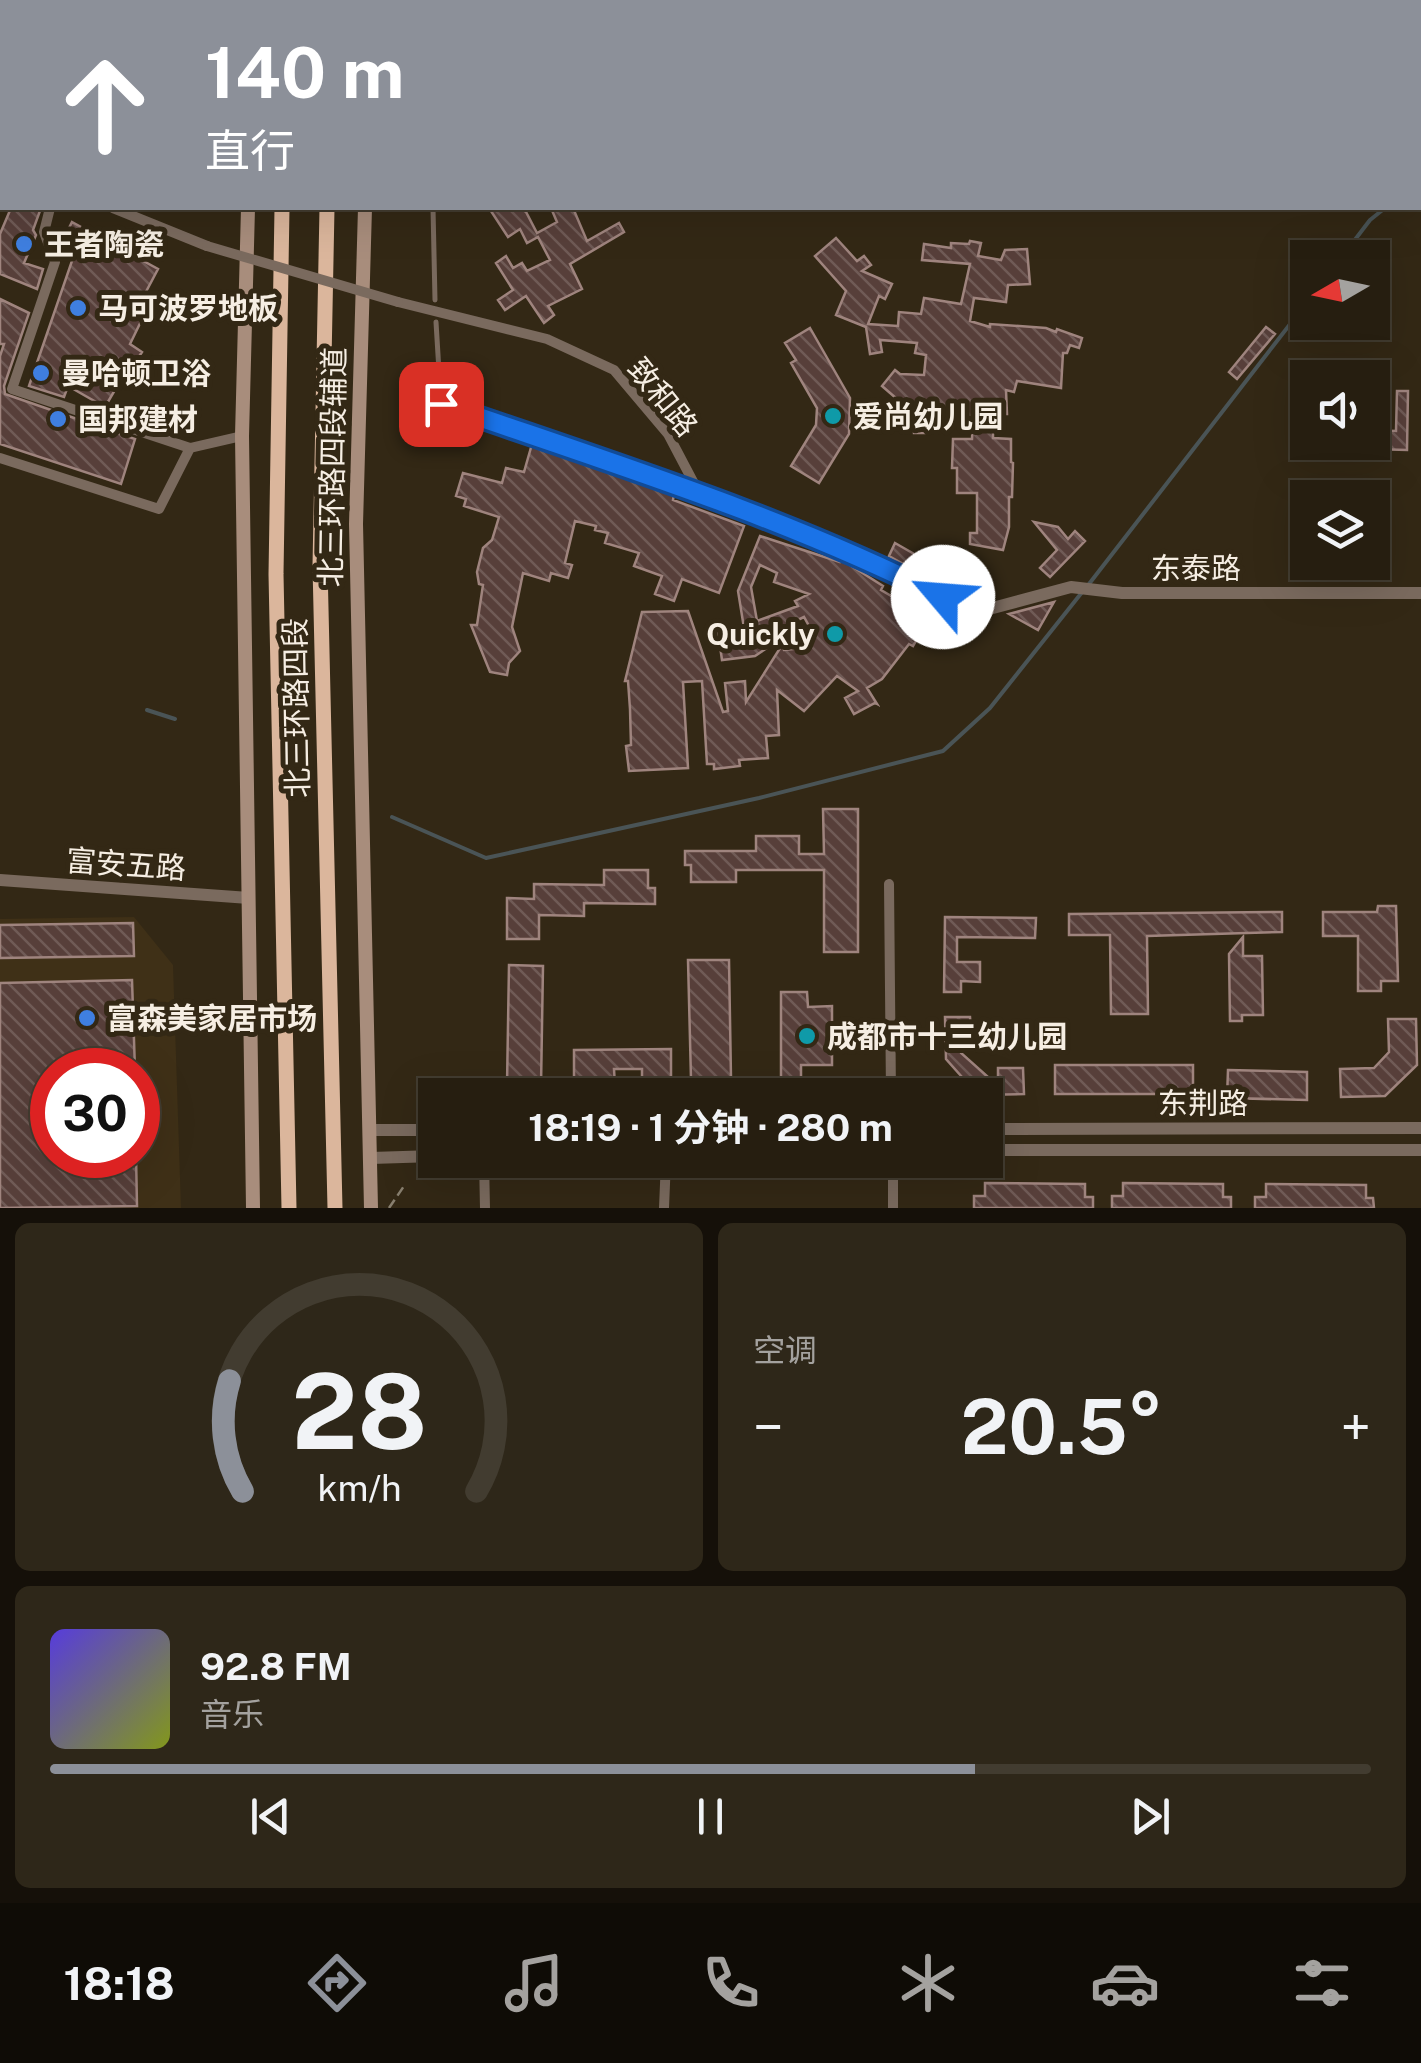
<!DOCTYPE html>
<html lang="zh">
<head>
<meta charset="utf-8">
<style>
	body { margin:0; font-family:"Public Sans","Noto Sans SC",sans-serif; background:#2e2719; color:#f1f3f6; height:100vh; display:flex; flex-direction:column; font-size:38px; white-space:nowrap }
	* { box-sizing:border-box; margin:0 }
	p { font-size:32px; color:#a4a29f }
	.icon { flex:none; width:55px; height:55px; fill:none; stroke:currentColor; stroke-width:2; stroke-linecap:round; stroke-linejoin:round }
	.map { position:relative; height:1208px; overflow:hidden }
	.details { display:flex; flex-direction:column; gap:15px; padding:15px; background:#151009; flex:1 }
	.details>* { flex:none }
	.top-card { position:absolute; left:0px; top:0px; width:1422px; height:210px; box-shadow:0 10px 40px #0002,0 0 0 2px #423c30; background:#8c9099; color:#fff; overflow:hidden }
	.needle { width:65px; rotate:261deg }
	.buttons { position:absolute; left:1290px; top:240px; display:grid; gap:20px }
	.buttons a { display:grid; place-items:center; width:100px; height:100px; border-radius:0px; background:#261e10; box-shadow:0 10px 40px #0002,0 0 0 2px #423c30; font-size:50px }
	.speed { position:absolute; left:30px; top:1048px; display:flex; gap:20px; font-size:50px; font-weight:700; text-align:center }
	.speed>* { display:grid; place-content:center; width:130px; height:130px; border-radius:50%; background:#261e10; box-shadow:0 10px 40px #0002,0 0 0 2px #423c30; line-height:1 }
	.speed .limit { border:15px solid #d22; background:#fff; color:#111 }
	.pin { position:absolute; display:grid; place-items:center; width:85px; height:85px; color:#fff; margin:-42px; border-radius:20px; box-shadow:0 5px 15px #0006 }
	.me { position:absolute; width:110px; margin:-55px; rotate:297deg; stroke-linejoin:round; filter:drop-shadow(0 0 8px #0008) }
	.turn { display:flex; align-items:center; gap:35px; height:210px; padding:0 40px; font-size:45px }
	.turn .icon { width:130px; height:130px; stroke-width:2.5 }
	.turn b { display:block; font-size:70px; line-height:85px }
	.big { font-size:75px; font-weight:700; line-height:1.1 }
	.details .tile { flex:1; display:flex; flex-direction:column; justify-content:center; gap:15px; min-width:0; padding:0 35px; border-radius:15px; background:#2e2719 }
	.details .dial { align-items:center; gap:0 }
	.dial svg { height:260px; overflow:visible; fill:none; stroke:#423c30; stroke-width:7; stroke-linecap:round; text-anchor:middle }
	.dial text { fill:#f1f3f6; stroke:none }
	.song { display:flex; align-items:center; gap:30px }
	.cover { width:120px; height:120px; border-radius:15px; background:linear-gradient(135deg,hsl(250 70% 55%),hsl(70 70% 35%)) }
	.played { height:10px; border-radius:5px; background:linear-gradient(90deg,#8c9099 70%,#423c30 70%) }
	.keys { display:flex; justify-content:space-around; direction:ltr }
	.heat { display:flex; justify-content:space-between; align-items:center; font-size:55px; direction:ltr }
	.details .tiles { flex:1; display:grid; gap:15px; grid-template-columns:1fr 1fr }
	.tile:last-child { grid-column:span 2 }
	.trip { position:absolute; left:418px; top:1078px; width:585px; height:100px; border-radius:0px; background:#261e10; box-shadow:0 10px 40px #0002,0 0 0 2px #423c30; font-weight:700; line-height:100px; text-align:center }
	.dock { display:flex; height:160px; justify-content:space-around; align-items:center; background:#0f0c06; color:#a4a29f }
	.dock .icon { width:70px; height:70px }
	.dock .current { color:#8c9099 }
	.dock b { font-size:45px; color:#f1f3f6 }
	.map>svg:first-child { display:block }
	.built { fill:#3f3017; fill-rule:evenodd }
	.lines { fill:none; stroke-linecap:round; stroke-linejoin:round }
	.stream { stroke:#4a5456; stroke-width:4 }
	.building { fill:url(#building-back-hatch); stroke:#9f847e; stroke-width:2.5; fill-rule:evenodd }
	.path { stroke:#887f6f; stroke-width:2.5; stroke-dasharray:10 5; stroke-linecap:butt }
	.service { stroke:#7a6a5e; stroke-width:5 }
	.minor { stroke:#7a6a5e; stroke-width:10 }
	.tertiary { stroke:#7a6a5e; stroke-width:12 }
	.secondary { stroke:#a88d7c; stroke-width:14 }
	.trunk { stroke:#dbb69c; stroke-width:15 }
	.minor-bridge { stroke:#7a6a5e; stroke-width:10 }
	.route-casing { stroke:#114b97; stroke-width:25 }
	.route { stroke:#1a73e8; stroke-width:18 }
	.shop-dot { fill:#3f7fe0; stroke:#332815; stroke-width:4 }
	.culture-dot { fill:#0f9aa8; stroke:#332815; stroke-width:4 }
	.labels { text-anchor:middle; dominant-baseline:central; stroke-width:10; stroke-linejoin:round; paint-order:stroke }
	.poi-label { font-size:30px; font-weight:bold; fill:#f6eee3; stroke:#332815; text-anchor:start }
	.street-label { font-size:30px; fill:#f6eee3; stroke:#332815 }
</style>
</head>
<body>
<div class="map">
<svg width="1421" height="1208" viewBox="0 0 1421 1208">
	<defs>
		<pattern id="building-back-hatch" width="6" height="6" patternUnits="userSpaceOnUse" patternTransform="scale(2.5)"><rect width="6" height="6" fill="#573f3a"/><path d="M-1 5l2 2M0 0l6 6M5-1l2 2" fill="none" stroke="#705b56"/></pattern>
	</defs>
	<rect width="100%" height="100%" fill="#332815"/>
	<path class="built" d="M134 917 173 965 181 1208H0V919ZM52 1070H138V1155H52Z"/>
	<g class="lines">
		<path class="stream" d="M1420 193 1421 192
			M1341 258 1370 220 1385 208
			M1089 584 1308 301
			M147 710 175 719
			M392 817 486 858 759 798 943 751 990 708 1083 591"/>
	</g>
	<path class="building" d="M11 208H41L33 230 36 235 24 263 43 269 37 289 0 274V234Z
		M489 208H519L526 212 537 233 557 222 551 208H573L587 241 619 223 624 232 570 264 582 289 548 306 554 315 544 323 526 296 505 310 498 300 513 290 496 263 506 256 513 268 522 263 527 271 550 260 538 237 527 243 520 229 508 237Z
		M72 222 158 269 139 305 147 309 130 344 142 352 125 378 123 376 105 407 68 386 64 397 29 386 73 258 64 238Z
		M836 238 857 261 864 256 871 265 862 271 892 284 885 299 879 296 868 324 898 326 899 312 921 314 924 298 961 304 970 264 922 260 924 244 951 248V243L969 244 970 241 981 243 978 256 1001 260 1005 250 1027 249 1030 284 1008 285 1006 302 974 298 970 321 990 327V324L1046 328 1056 332 1057 329 1082 338 1079 348 1070 345 1067 353H1063L1061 388 1017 381 1014 392 1006 390 1007 414H993V438L1011 439V462L1013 463 1012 497H1009V527L1003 550 970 544V533H977V493H957V468H952L953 439H972L973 418 946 420 947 431 928 433H914L913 420H884V405H904L882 386 895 370 900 374 924 375 926 355 915 353 917 343 880 340 882 352 870 354 866 327 836 315 846 291 815 256Z
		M0 299 29 313 4 386 5 394 135 439 121 484 0 444V356L4 344H0Z
		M1266 327 1275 334 1237 379 1229 372Z
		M810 328 850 398 849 434 819 483 791 466 816 425 817 408 791 363 796 360 785 343Z
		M1397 391H1408L1407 450 1372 449V430L1396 431Z
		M532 444 658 484 657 489 674 494 673 500 744 526 719 593 682 579 674 601 655 594 662 576 634 566 639 553 605 543 608 533 595 530 596 526 575 521 565 563 572 565 568 578 551 573 549 581 523 573 512 627 520 651 509 663 507 675 490 672 471 625H477L483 585 479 584 477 572 483 548 492 540 499 517 464 506 466 499 456 496 463 473 502 483 506 468 524 472Z
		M1034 522 1058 527 1068 539 1075 531 1085 541 1050 577 1040 568 1057 550Z
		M760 536 840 562 842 560 883 586 881 590 929 618 913 646 909 644 882 679 867 688 877 704 875 703 854 714 845 698 858 691 837 676 804 711 777 690 779 735 766 736 768 758 739 760 740 766 714 769V764H707L702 681 683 682 688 768 629 771 626 746 631 745 630 709 628 681H625L642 612 688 611 723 712 728 711 725 683 745 681 746 702 782 645 784 650 793 649 814 635 804 617 774 631 779 640 755 656 722 660 718 632 744 628 738 591ZM760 565 777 573 774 582 809 594 795 601 798 606 757 621 751 587Z
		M895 543 923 559 927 551 945 561 934 581 889 556Z
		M1054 602 1038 630 1009 614Z
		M823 809H858V952H824V870H736V882H691V865H685V851H756V836H799V854H824Z
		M604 870H648V888H655V904L584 903V916L539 915V939H507V898L534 899V884L604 885Z
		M1378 906H1396L1398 981H1381V991H1358V936H1323V912H1377Z
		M1282 912V932L1147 936 1148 1014H1111L1110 935H1069V914Z
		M945 917 1036 918 1035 938 957 937V962H980V982L961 981V992H944Z
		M133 923 134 956 0 958V925Z
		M1243 937V956H1262L1263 1015H1242V1021H1230L1229 954Z
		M688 960H729L731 1078 691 1079Z
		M509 965 543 966 541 1086 507 1085Z
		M132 980 135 1070H52V1155H136L137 1206 0 1208V983Z
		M781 992H807L808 1007 832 1006V1065H801V1080H781Z
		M945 1017H970L971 1030H960L961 1053 998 1086V1068H1023L1024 1094 978 1095 946 1059Z
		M1388 1019H1416L1417 1065 1385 1096 1341 1097 1340 1069 1374 1068 1389 1052Z
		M671 1049V1086H642V1069H614L615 1086H574V1050Z
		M1055 1065H1193V1094H1055Z
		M1228 1070 1307 1072V1100L1227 1098Z
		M985 1183 1085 1184V1197H1093V1208H974V1196H985Z
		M1123 1183 1223 1184V1197H1231V1208H1112V1196H1123Z
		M1266 1184 1366 1185V1198H1373L1374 1208H1255V1197H1266Z"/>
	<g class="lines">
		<path class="path" d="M389 1208 404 1186"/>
		<path class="service" d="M433 208 435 300
			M436 322 441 404 695 490"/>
		<path class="minor" d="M0 165 2 167
			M50 208 44 232 55 262 12 389 190 448
			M113 208 207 246
			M398 302 547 339 614 370 668 434 698 491 881 566 974 613
			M0 458 159 509 190 448 242 436
			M889 884 891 1095
			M484 1160 485 1208
			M893 1160V1208
			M664 1208 666 1160"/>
		<path class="tertiary" d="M974 613 1071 587 1122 593H1421
			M0 880 249 898
			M985 1129 1421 1128
			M370 1130H435
			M985 1150H1421
			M371 1158 435 1156"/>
		<path class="secondary" d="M254 2V0
			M248 208 242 436 253 1208
			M365 208 356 524 371 1208"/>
		<path class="trunk" d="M367 0V2
			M288 2V0
			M333 2V0
			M282 208 276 574 289 1208
			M327 208 320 566 335 1208"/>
		<path class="minor-bridge" d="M207 246 398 302"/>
	</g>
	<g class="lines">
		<defs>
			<path id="route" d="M441 404C611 463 783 516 943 597"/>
		</defs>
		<use href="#route" class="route-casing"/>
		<use href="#route" class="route"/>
	</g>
	<g class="shop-dot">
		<circle cx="24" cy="244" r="10"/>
		<circle cx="78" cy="308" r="10"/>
		<circle cx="41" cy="373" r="10"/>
		<circle cx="58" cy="419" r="10"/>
		<circle cx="87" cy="1018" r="10"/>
	</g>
	<g class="culture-dot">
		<circle cx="833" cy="416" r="10"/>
		<circle cx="835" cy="634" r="10"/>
		<circle cx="807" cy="1036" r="10"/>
	</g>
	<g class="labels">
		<g class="poi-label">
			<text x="44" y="244">王者陶瓷</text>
			<text x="98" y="308">马可波罗地板</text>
			<text x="61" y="373">曼哈顿卫浴</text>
			<text x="853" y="416">爱尚幼儿园</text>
			<text x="78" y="419">国邦建材</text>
			<text x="815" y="634" text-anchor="end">Quickly</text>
			<text x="107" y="1018">富森美家居市场</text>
			<text x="827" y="1036">成都市十三幼儿园</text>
		</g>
		<g class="street-label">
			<text transform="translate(663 397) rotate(51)">致和路</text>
			<text transform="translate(332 467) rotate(-89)">北三环路四段辅道</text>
			<text x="1196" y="568">东泰路</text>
			<text transform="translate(296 708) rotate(-91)">北三环路四段</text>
			<text transform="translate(126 864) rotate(4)">富安五路</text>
			<text x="1203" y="1103">东荆路</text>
		</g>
	</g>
</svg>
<div class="buttons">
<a><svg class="needle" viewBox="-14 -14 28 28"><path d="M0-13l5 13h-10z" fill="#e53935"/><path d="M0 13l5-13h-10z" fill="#a4a29f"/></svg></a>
<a><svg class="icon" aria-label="sound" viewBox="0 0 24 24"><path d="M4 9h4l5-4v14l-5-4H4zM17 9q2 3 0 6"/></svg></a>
<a><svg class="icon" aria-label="layers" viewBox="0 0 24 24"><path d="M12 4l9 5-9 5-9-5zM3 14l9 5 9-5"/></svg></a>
</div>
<div class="speed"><div class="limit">30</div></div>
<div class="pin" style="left:441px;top:404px;background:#d93025"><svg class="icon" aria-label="arrive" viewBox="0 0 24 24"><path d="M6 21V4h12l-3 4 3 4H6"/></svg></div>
<svg class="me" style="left:943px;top:597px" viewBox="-20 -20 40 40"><circle r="19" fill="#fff"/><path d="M0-13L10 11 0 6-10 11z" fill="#1a73e8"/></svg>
<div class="trip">18:19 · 1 分钟 · 280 m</div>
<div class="top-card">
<div class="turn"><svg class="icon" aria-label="ahead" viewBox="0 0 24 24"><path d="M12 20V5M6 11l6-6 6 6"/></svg><div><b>140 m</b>直行</div></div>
</div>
</div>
<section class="details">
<div class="tiles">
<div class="tile dial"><svg viewBox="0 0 100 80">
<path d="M14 69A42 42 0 1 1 86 69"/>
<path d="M14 69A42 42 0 0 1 10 35" stroke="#8c9099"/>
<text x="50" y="56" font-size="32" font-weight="700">28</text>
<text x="50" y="72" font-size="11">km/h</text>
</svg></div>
<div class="tile"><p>空调</p>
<div class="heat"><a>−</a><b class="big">20.5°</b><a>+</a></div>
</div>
<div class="tile">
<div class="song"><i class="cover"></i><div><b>92.8 FM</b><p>音乐</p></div></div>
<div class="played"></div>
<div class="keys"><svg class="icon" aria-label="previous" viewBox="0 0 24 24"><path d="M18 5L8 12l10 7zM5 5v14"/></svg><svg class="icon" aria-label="pause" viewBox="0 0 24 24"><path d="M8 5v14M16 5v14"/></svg><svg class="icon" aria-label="next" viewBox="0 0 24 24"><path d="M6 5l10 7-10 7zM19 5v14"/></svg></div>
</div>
</div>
</section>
<nav class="dock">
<b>18:18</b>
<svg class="icon current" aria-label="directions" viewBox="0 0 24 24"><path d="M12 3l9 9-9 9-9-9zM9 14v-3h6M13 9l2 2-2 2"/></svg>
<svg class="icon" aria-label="music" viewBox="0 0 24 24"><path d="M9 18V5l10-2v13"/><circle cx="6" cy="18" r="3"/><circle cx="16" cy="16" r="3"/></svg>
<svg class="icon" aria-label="phone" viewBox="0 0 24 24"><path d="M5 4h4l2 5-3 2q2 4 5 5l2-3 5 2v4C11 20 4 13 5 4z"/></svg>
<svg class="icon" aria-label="climate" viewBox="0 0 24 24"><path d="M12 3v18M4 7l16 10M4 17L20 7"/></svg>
<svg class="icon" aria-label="car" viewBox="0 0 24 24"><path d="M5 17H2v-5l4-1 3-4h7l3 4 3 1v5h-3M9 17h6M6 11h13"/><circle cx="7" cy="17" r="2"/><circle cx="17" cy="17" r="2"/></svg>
<svg class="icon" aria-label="filters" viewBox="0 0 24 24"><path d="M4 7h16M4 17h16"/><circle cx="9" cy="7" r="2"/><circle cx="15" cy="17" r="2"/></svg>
</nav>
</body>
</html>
